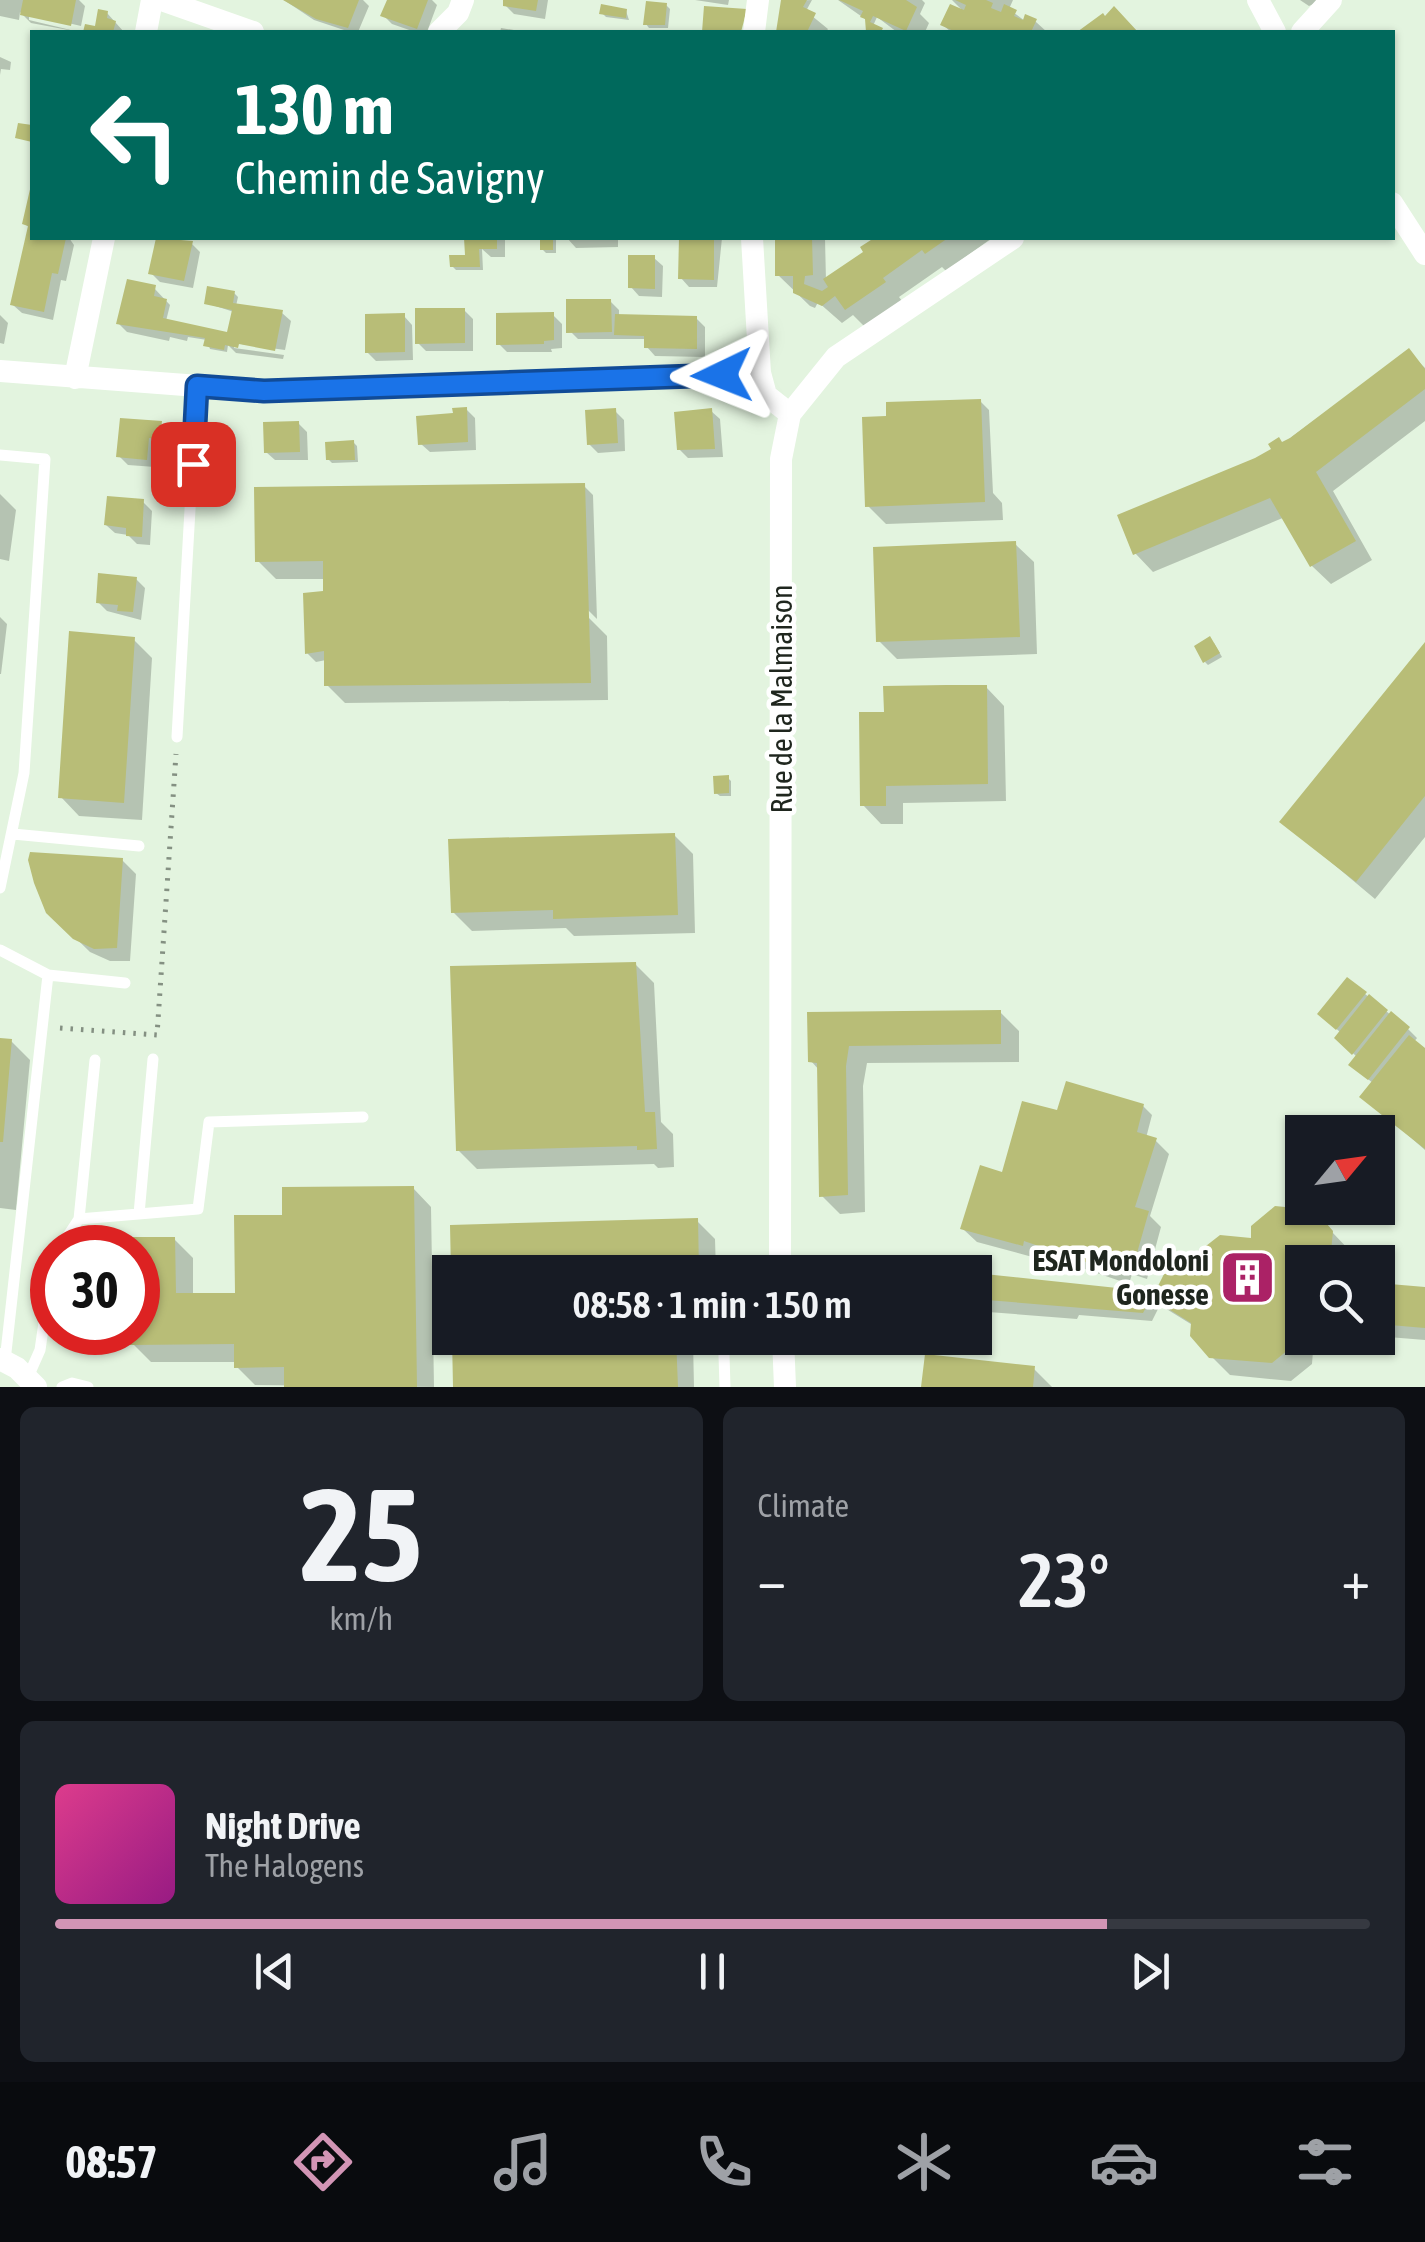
<!DOCTYPE html>
<html lang="en">
<head>
<meta charset="utf-8">
<style>
	body { margin:0; font-family:"Asap Condensed",sans-serif; background:#20242c; color:#f1f3f6; height:100vh; display:flex; flex-direction:column; font-size:38px; white-space:nowrap }
	* { box-sizing:border-box; margin:0 }
	p { font-size:32px; color:#9ea1a6 }
	.icon { flex:none; width:55px; height:55px; fill:none; stroke:currentColor; stroke-width:2; stroke-linecap:round; stroke-linejoin:round }
	.map { position:relative; height:1387px; overflow:hidden }
	.drawer { display:flex; flex-direction:column; gap:20px; padding:20px; background:#0d0f14; flex:1 }
	.drawer>* { flex:none }
	.banner { position:absolute; left:30px; top:30px; width:1365px; height:210px; border-radius:0px; box-shadow:0 2px 8px #0004; background:#00695c; color:#fff; overflow:hidden }
	.needle { width:65px; rotate:61deg }
	.controls { position:absolute; left:1285px; top:1115px; display:grid; gap:20px }
	.controls a { display:grid; place-items:center; width:110px; height:110px; border-radius:0px; background:#171b24; box-shadow:0 2px 8px #0004; font-size:50px }
	.speed { position:absolute; left:30px; top:1225px; display:flex; gap:20px; font-size:50px; font-weight:700; text-align:center }
	.speed>* { display:grid; place-content:center; width:130px; height:130px; border-radius:50%; background:#171b24; box-shadow:0 2px 8px #0004; line-height:1 }
	.speed .limit { border:15px solid #d22; background:#fff; color:#111 }
	.pin { position:absolute; display:grid; place-items:center; width:85px; height:85px; color:#fff; margin:-42px; border-radius:20px; box-shadow:0 5px 15px #0006 }
	.me { position:absolute; width:110px; margin:-55px; rotate:268deg; stroke-linejoin:round; filter:drop-shadow(0 0 8px #0008) }
	.turn { display:flex; align-items:center; gap:35px; height:210px; padding:0 40px; font-size:45px }
	.turn .icon { width:130px; height:130px; stroke-width:2.5 }
	.turn b { display:block; font-size:70px; line-height:85px }
	.big { font-size:75px; font-weight:600; line-height:1.1 }
	.drawer .card { flex:1; display:flex; flex-direction:column; justify-content:center; gap:15px; min-width:0; padding:0 35px; border-radius:15px; background:#20242c }
	.drawer .dial { align-items:center; gap:0 }
	.dial b { font-size:130px; line-height:1 }
	.song { display:flex; align-items:center; gap:30px }
	.cover { width:120px; height:120px; border-radius:15px; background:linear-gradient(135deg,hsl(330 70% 55%),hsl(310 70% 35%)) }
	.played { height:10px; border-radius:5px; background:linear-gradient(90deg,#d295b5 80%,#363941 80%) }
	.keys { display:flex; justify-content:space-around; direction:ltr }
	.heat { display:flex; justify-content:space-between; align-items:center; font-size:55px; direction:ltr }
	.drawer .tiles { flex:1; display:grid; gap:20px; grid-template-columns:1fr 1fr }
	.card:last-child { grid-column:span 2 }
	.trip { position:absolute; left:432px; top:1255px; width:560px; height:100px; border-radius:0px; background:#171b24; box-shadow:0 2px 8px #0004; font-weight:600; line-height:100px; text-align:center }
	.tab-bar { display:flex; height:160px; justify-content:space-around; align-items:center; background:#090b0e; color:#9ea1a6 }
	.tab-bar .icon { width:70px; height:70px }
	.tab-bar .selected { color:#d295b5 }
	.tab-bar b { font-size:45px; color:#f1f3f6 }
	.map>svg:first-child { display:block }
	.shadow { fill:#0003 }
	.building { fill:#b8bd77 }
	.lines { fill:none; stroke-linecap:round; stroke-linejoin:round }
	.path { stroke:#849082; stroke-width:5; stroke-dasharray:2.5 8; stroke-linecap:butt }
	.lane { stroke:#fff; stroke-width:11 }
	.street { stroke:#fff; stroke-width:22 }
	.route-casing { stroke:#114b97; stroke-width:25 }
	.route { stroke:#1a73e8; stroke-width:18 }
	.labels { text-anchor:middle; dominant-baseline:central; stroke-width:9; stroke-linejoin:round; paint-order:stroke }
	.street-label { font-size:30px; fill:#1f261e; stroke:#fff }
	.poi-label { font-size:30px; font-weight:bold; fill:#1f261e; stroke:#fff; text-anchor:end }
</style>
</head>
<body>
<div class="map">
<svg width="1425" height="1387" viewBox="0 0 1425 1387">
	<rect width="100%" height="100%" fill="#e3f4df"/>
	<path class="shadow" d="M0 0H79L85 6 81 26 29 14V20L79 32 31 23 20 12 19 20 0 16Z
		M284 0H363L369 6 358 32H350L314 20Z
		M389 0H432L437 5 427 32H415L392 24 383 15Z
		M506 0H548L545 19 514 14 505 5Z
		M695 0H729L728 5Z
		M812 0 806 11 828 29 826 32H780L784 1Z
		M838 0H922L925 3 920 14 929 23 925 32H897L877 17 873 26 884 32H869L868 21Z
		M952 0H1013L1009 9 1025 21 1027 17 1036 22 1047 32H951L943 25 964 12Z
		M1300 0H1322L1309 6Z
		M666 5 670 9 668 28H649L646 24Z
		M626 11 629 20 606 17 602 13Z
		M107 13 124 32H86L87 27 97 29Z
		M501 28 526 32H500Z
		M0 57 11 62 10 70 1 69 0 75Z
		M32 190V238H69L74 245 66 281 61 280 53 320 22 313 13 305 30 228 25 224Z
		M158 238 191 243 200 252 193 288 160 282 151 273Z
		M466 238H556V253H546L542 249 543 239 505 240V257H491L482 249 483 270H456L452 266 467 258Z
		M567 238H618V247L576 248Z
		M682 238H722L717 287H689L681 278Z
		M777 238H825L826 281 866 252 864 248 879 238H992L946 271 942 267 899 297 902 301 865 327 853 315 842 323 818 302 815 308 810 306 778 275Z
		M654 258 663 266 662 297 639 296 631 287Z
		M154 288 170 305 166 321 229 337 234 312 206 303 234 293 238 297 236 306 282 313 291 321 285 350 234 343V348L284 355 283 359 236 353 228 345 227 352 210 349 207 340 188 337 187 341 170 337 169 341 127 332 119 324Z
		M610 301 619 310V317L696 318 705 327V357L655 356 647 347V339H578L569 330Z
		M464 310 473 319V351H426L418 343Z
		M0 315 8 323 4 344 0 343Z
		M553 315 562 324V348L551 349 552 352H507L499 344Z
		M404 316 412 325 413 360 376 361 367 352Z
		M1408 351 1425 368V421L1333 491 1372 560 1331 584 1312 566 1285 517 1153 572 1135 553Z
		M980 401 989 410 993 493 1002 503 1003 520 886 524 868 506 892 418Z
		M466 409 475 418 476 450 430 452 421 444Z
		M615 411 624 420 625 451 598 453 589 444Z
		M711 411 720 419 723 457 688 458 679 449Z
		M298 423 307 432 308 460H275L266 452Z
		M161 424 170 433 168 447 157 446 155 467 128 465 119 456Z
		M354 443 357 446 358 462 332 463 328 459Z
		M584 486 593 495 597 619 587 609V616L607 636 608 700 345 703 327 685 326 660 316 662 307 653 326 594V579H276L258 561Z
		M0 494 16 510 9 561 0 559Z
		M143 502 152 511 150 545 137 544 128 535 115 533 106 525Z
		M1015 544 1034 562 1037 654 897 659 879 641Z
		M136 579 145 588 141 620 107 611 98 602Z
		M0 617 7 624 1 674H0Z
		M134 640 152 658 142 820 79 816 61 797Z
		M1214 643 1222 657 1208 665 1205 662Z
		M1425 646V837L1375 899 1282 821Z
		M986 687 1004 706 1006 801 903 803V824H881L863 805 886 715Z
		M728 778 731 781V796H720L716 793Z
		M674 835 693 854 695 933 574 936 566 928 472 931 453 912Z
		M122 860 136 874 130 961H110L90 952 48 911Z
		M635 964 654 983 661 1122 673 1134 674 1167 658 1168 654 1164 477 1169 458 1150Z
		M1348 980 1408 1029 1417 1038 1414 1042 1425 1051V1150L1363 1096 1373 1083 1360 1073 1357 1057 1337 1038 1341 1033 1329 1022Z
		M1000 1012 1019 1031V1062L867 1063 863 1086 865 1212 840 1214 822 1196 820 1071 811 1061 809 1014Z
		M0 1040 11 1041 30 1060 16 1210 0 1208Z
		M1143 1106 1152 1115 1146 1138 1156 1141 1169 1154 1150 1216 1161 1227 1147 1279 1132 1274 1129 1284 1038 1253 1036 1258 977 1242 963 1229 1003 1175 1067 1116Z
		M413 1188 431 1207 434 1387 255 1385 237 1367V1362H151L133 1344 138 1332V1248L174 1239 193 1258V1296L237 1295 284 1217Z
		M1314 1213 1351 1252 1350 1262H1302V1338H1314L1312 1364 1291 1381 1230 1375 1211 1356 1194 1326 1160 1305 1152 1321 1079 1315 1077 1319 975 1311V1275L1156 1294 1253 1240Z
		M697 1221 715 1239 716 1272H454L453 1227Z
		M821 1262 943 1272H820Z
		M1378 1286 1425 1290V1340L1388 1337 1378 1326Z
		M455 1338H689L693 1341 694 1387H456Z
		M1034 1369 1052 1387H923Z"/>
	<path class="building" d="M23 0H76L71 26 20 15Z
		M283 0H359L348 28 316 19Z
		M387 0H428L417 29 380 16Z
		M503 0H538L536 11 503 6Z
		M781 0H807L803 7 816 13 807 32H776Z
		M839 0H906L917 7 906 31 873 16 870 22 883 28 881 32H866L865 19 860 17 863 11Z
		M955 0H986L993 3 991 8 1001 12 1004 4 1017 10 1014 16 1023 20 1025 14 1037 19 1031 32H956L940 25 950 4 964 10 966 5Z
		M646 1 667 3 665 25H643Z
		M601 4 627 9 626 18 599 14Z
		M704 6 747 9 741 32H702Z
		M1114 6 1138 32H1077L1103 13 1105 16Z
		M98 9 108 11 107 18 116 21 113 32H83L85 24 95 26Z
		M18 123 32 125V142L15 138Z
		M31 185 32 238H66L58 274 52 273 44 312 10 305 28 226 22 224Z
		M156 238 193 241 184 281 148 274Z
		M464 238H497V249H479L480 267H450L449 255H465Z
		M540 238H553V250H540Z
		M679 238H714V280L678 279Z
		M775 238H812L813 275 805 276 804 284 822 291 828 287 823 279 863 252 860 247 874 238H948L925 254 922 250 883 278 886 282 845 310 835 296 822 306 793 293V276H775Z
		M628 255H655V289L628 288Z
		M127 279 156 285 154 296 167 299 163 318 227 332 232 310 204 304 207 286 235 291 233 303 283 310 275 351 239 344 238 348 225 345 224 350 203 346 205 338 116 324Z
		M566 299H611L612 332 566 333Z
		M415 308H465V343L415 344Z
		M554 312V340L544 341V344L496 345V313Z
		M405 313V352L365 353V314Z
		M615 314 697 316V349L644 348V336L614 335Z
		M1409 348 1425 369V389L1316 472 1356 541 1310 567 1270 498 1133 555 1117 515 1255 458 1271 449 1268 444 1279 437 1282 442 1290 438Z
		M981 399 985 502 865 507 862 417 886 416V402Z
		M467 407 468 442 418 445 416 416 453 413 452 408Z
		M616 408 618 443 587 445 585 410Z
		M712 408 715 449 677 450 674 412Z
		M120 418 162 421 160 439 149 438 147 460 116 457Z
		M299 421 300 452 264 453 263 422Z
		M354 440 355 460H326L325 442Z
		M585 483 591 683 324 686V651L305 654 303 593 323 591V561L255 562 254 487Z
		M107 496 144 499 142 537 126 536V528L104 525Z
		M1016 541 1020 637 876 642 873 547Z
		M98 573 137 577 133 612 117 611 118 605 96 603Z
		M69 631 135 637 124 803 58 798Z
		M1210 636 1220 653 1203 663 1194 646Z
		M1425 642V796L1356 882 1279 822Z
		M946 685H987L988 784 886 786V806H860L859 712H884L883 686Z
		M729 775V793L714 794 713 776Z
		M675 833 678 915 553 919V910L451 913 448 839Z
		M30 852 123 858 117 948 94 949 73 939 46 913 34 883 28 860Z
		M636 962 645 1112H655L657 1149 637 1150V1146L456 1151 450 966Z
		M1347 977 1367 992 1336 1030 1317 1014Z
		M1369 994 1388 1010 1352 1055 1334 1038Z
		M1001 1010V1044L849 1046 846 1066 848 1195 819 1197 817 1063 808 1062 807 1012Z
		M1391 1011 1410 1027 1368 1080 1348 1065Z
		M1409 1035 1425 1048V1149L1359 1097Z
		M0 1038 12 1039 3 1142H0Z
		M1066 1081 1144 1104 1137 1132 1157 1138 1135 1207 1149 1211 1133 1267 1118 1262 1115 1272 1024 1241 1023 1246 960 1229 980 1165 1002 1172 1022 1101 1057 1110Z
		M414 1186 417 1387H284V1367L234 1368V1344L130 1345V1332H138V1248H129V1237H175L176 1293H235L234 1215H282V1187Z
		M1275 1206 1315 1210 1333 1231 1330 1262H1302L1299 1286H1302V1306H1298L1294 1345 1272 1363 1209 1358 1190 1336 1191 1323 1151 1298 1143 1313 975 1299V1273L1155 1292 1168 1266 1196 1269 1197 1253 1220 1235 1251 1238V1226Z
		M698 1218 699 1272H451L450 1225Z
		M819 1260 945 1270V1272H818Z
		M1378 1283 1425 1287V1328L1378 1324Z
		M452 1338H676L678 1387H453Z
		M925 1354 1035 1366 1033 1387H921Z"/>
	<g class="lines">
		<path class="path" d="M60 1028 157 1035 176 754"/>
		<path class="lane" d="M0 455 45 459 24 773 0 888
			M177 737 197 387
			M13 834 139 846
			M0 950 48 975 5 1361
			M48 975 125 983
			M139 1214 153 1059
			M79 1219 95 1060
			M60 1248 79 1219 198 1209 209 1122 363 1117
			M724 1355 725 1387
			M28 1377 40 1350 52 1267
			M62 1387 72 1383 88 1387"/>
		<path class="street" d="M162 0 253 32
			M1258 0 1275 32
			M146 32 152 0
			M439 32 458 13 463 0
			M754 32 758 0
			M1302 32 1331 0
			M1392 203 1425 254
			M752 238 760 373 766 395 790 414
			M0 371 264 391 760 373
			M75 378 104 238
			M780 1272 781 459 790 414 836 357 1013 238
			M783 1338 785 1387
			M0 1359 17 1368 36 1387"/>
	</g>
	<g class="lines">
		<defs>
			<path id="route" d="M193 464 197 386 264 391 722 375"/>
		</defs>
		<use href="#route" class="route-casing"/>
		<use href="#route" class="route"/>
	</g>
	<defs>
		<symbol id="building-square" viewBox="-11 -11 22 22"><rect x="-9" y="-9" width="18" height="18" rx="4" fill="#ab2266" stroke="#fff"/><path d="M-4-6H4V6H1V3H-1V6H-4ZM-2.5-4.3h1.7v1.8h-1.7ZM.8-4.3h1.7v1.8H.8ZM-2.5-1h1.7V.8h-1.7ZM.8-1h1.7V.8H.8Z" fill="#fff"/></symbol>
	</defs>
	<g fill-rule="evenodd">
		<use href="#building-square" x="1216" y="1246" width="63" height="63"/>
	</g>
	<g class="labels">
		<g class="street-label">
			<text transform="translate(781 699) rotate(-90)">Rue de la Malmaison</text>
		</g>
		<g class="poi-label">
			<text x="1209" y="1260">ESAT Mondoloni<tspan x="1209" dy="34">Gonesse</tspan></text>
		</g>
	</g>
</svg>
<div class="controls">
<a><svg class="needle" viewBox="-14 -14 28 28"><path d="M0-13l5 13h-10z" fill="#e53935"/><path d="M0 13l5-13h-10z" fill="#9ea1a6"/></svg></a>
<a><svg class="icon" aria-label="search" viewBox="0 0 24 24"><circle cx="10" cy="10" r="6"/><path d="M15 15l6 6"/></svg></a>
</div>
<div class="speed"><div class="limit">30</div></div>
<div class="pin" style="left:193px;top:464px;background:#d93025"><svg class="icon" aria-label="arrive" viewBox="0 0 24 24"><path d="M6 21V4h12l-3 4 3 4H6"/></svg></div>
<svg class="me" style="left:722px;top:375px" viewBox="-20 -20 40 40"><path d="M0-17L14 15 0 8-14 15z" fill="#1a73e8" stroke="#fff" stroke-width="4"/></svg>
<div class="trip">08:58 · 1 min · 150 m</div>
<div class="banner">
<div class="turn"><svg class="icon" aria-label="left" viewBox="0 0 24 24"><path d="M17 20v-9H6M10 6l-5 5 5 5"/></svg><div><b>130 m</b>Chemin de Savigny</div></div>
</div>
</div>
<section class="drawer">
<div class="tiles">
<div class="card dial"><b>25</b><p>km/h</p></div>
<div class="card"><p>Climate</p>
<div class="heat"><a>−</a><b class="big">23°</b><a>+</a></div>
</div>
<div class="card">
<div class="song"><i class="cover"></i><div><b>Night Drive</b><p>The Halogens</p></div></div>
<div class="played"></div>
<div class="keys"><svg class="icon" aria-label="previous" viewBox="0 0 24 24"><path d="M18 5L8 12l10 7zM5 5v14"/></svg><svg class="icon" aria-label="pause" viewBox="0 0 24 24"><path d="M8 5v14M16 5v14"/></svg><svg class="icon" aria-label="next" viewBox="0 0 24 24"><path d="M6 5l10 7-10 7zM19 5v14"/></svg></div>
</div>
</div>
</section>
<nav class="tab-bar">
<b>08:57</b>
<svg class="icon selected" aria-label="directions" viewBox="0 0 24 24"><path d="M12 3l9 9-9 9-9-9zM9 14v-3h6M13 9l2 2-2 2"/></svg>
<svg class="icon" aria-label="music" viewBox="0 0 24 24"><path d="M9 18V5l10-2v13"/><circle cx="6" cy="18" r="3"/><circle cx="16" cy="16" r="3"/></svg>
<svg class="icon" aria-label="phone" viewBox="0 0 24 24"><path d="M5 4h4l2 5-3 2q2 4 5 5l2-3 5 2v4C11 20 4 13 5 4z"/></svg>
<svg class="icon" aria-label="climate" viewBox="0 0 24 24"><path d="M12 3v18M4 7l16 10M4 17L20 7"/></svg>
<svg class="icon" aria-label="car" viewBox="0 0 24 24"><path d="M5 17H2v-5l4-1 3-4h7l3 4 3 1v5h-3M9 17h6M6 11h13"/><circle cx="7" cy="17" r="2"/><circle cx="17" cy="17" r="2"/></svg>
<svg class="icon" aria-label="filters" viewBox="0 0 24 24"><path d="M4 7h16M4 17h16"/><circle cx="9" cy="7" r="2"/><circle cx="15" cy="17" r="2"/></svg>
</nav>
</body>
</html>
